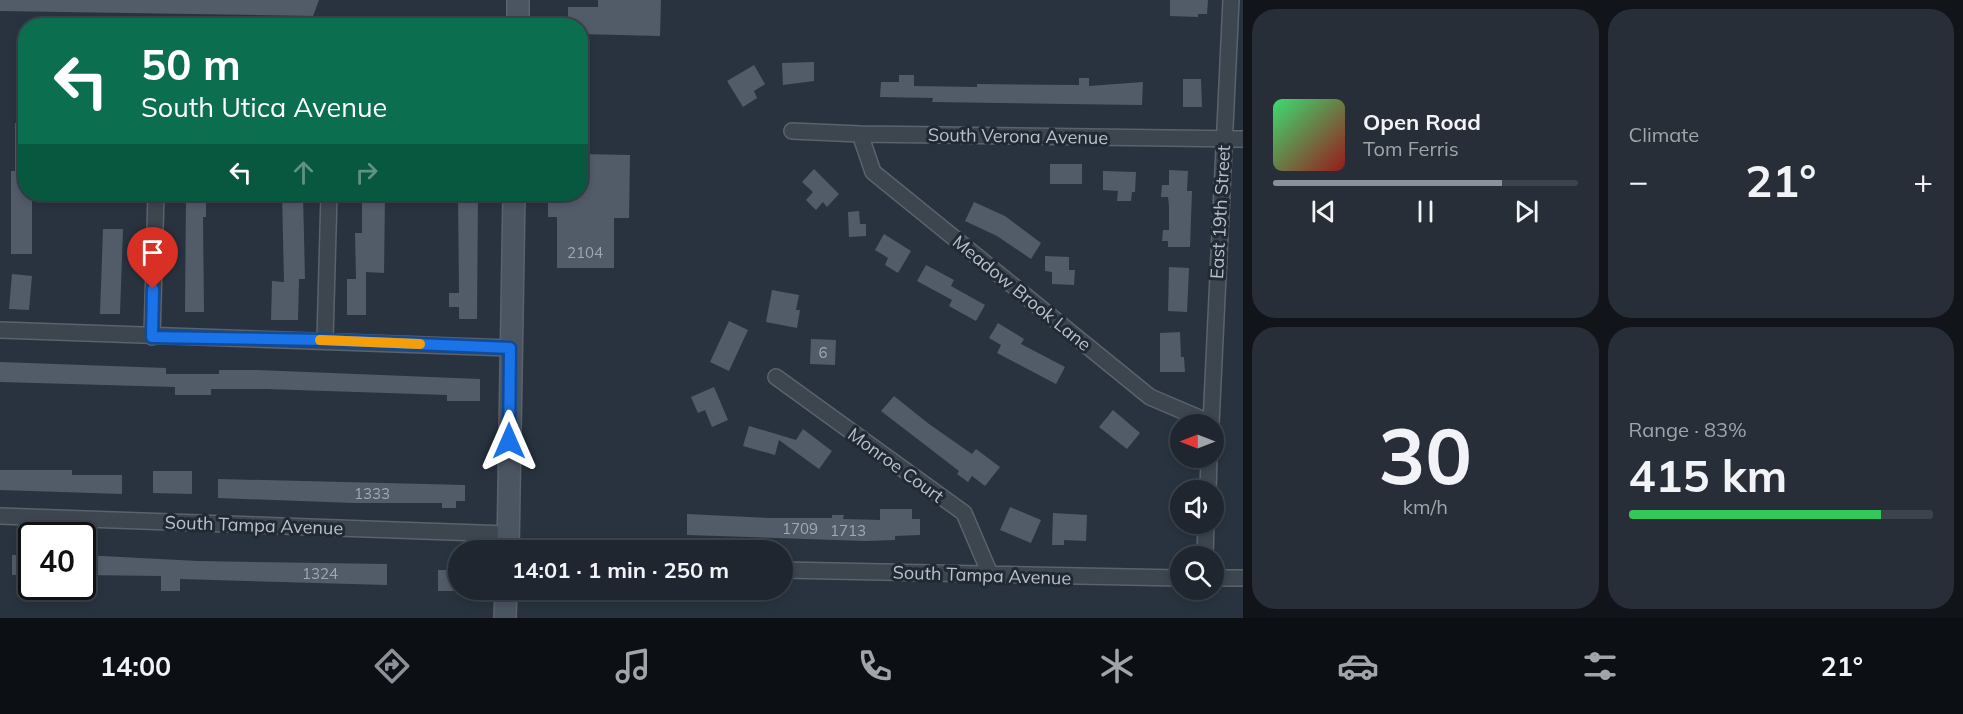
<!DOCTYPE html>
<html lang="en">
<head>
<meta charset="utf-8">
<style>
	body { margin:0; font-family:Mulish,sans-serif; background:#272e37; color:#f1f3f6; height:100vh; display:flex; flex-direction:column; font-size:22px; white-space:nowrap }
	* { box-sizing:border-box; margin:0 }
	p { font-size:20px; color:#a1a5aa }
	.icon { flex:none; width:33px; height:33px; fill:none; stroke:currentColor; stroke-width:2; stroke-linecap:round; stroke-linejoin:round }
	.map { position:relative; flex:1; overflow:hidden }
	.sheet { display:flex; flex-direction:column; gap:9px; padding:9px; background:#11151a; width:720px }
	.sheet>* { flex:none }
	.guide { position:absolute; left:18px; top:18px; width:570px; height:183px; border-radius:24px; box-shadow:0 3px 9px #0003,0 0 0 2px #3c434b; background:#0b6e4f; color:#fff; overflow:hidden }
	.needle { width:39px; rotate:270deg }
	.controls { position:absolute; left:1170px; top:414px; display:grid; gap:12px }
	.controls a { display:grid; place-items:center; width:54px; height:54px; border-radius:50%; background:#1f262f; box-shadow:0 3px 9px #0003,0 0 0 2px #3c434b; font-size:30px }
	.speed { position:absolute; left:18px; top:522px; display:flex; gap:12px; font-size:30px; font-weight:700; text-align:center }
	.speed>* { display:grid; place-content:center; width:78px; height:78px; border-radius:50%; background:#1f262f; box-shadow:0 3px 9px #0003,0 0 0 2px #3c434b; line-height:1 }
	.speed .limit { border:3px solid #111; border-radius:9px; background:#fff; color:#111 }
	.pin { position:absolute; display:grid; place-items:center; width:51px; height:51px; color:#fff; margin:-62px -26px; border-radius:50% 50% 50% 0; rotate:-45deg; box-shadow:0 0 6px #0007 }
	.pin .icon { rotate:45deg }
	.me { position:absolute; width:66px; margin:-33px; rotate:0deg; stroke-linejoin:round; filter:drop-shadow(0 0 4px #0008) }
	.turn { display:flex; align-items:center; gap:21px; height:126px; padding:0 24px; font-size:27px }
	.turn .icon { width:78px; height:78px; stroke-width:2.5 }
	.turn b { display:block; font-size:42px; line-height:51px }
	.lanes { display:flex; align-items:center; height:57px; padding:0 24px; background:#0003; justify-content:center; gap:30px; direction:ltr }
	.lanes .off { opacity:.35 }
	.big { font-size:45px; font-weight:700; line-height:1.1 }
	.sheet .widget { flex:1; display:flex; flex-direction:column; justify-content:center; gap:9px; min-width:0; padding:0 21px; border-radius:24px; background:#272e37 }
	.sheet .dial { align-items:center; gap:0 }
	.dial b { font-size:78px; line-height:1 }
	.song { display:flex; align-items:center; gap:18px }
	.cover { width:72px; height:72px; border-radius:9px; background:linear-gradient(135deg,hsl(140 70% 55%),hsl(0 70% 35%)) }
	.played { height:6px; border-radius:3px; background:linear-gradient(90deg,#8c9099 75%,#3c434b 75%) }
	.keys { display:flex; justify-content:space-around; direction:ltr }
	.heat { display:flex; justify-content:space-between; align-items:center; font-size:33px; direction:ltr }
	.charge { height:9px; border-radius:4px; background:linear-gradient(90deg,#34c759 83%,#3c434b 0) }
	.sheet .tiles { flex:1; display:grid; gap:9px; grid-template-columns:repeat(2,1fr) }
	.trip { position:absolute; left:448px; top:540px; width:345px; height:60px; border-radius:30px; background:#1f262f; box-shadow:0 3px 9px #0003,0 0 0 2px #3c434b; font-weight:700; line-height:60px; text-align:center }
	.tabs { display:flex; height:96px; justify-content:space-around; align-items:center; background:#0c0f13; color:#a1a5aa }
	.tabs .icon { width:42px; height:42px }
	.tabs .selected { color:#8c9099 }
	.tabs b { font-size:27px; color:#f1f3f6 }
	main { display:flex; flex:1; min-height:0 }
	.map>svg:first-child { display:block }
	.building { fill:#525c69 }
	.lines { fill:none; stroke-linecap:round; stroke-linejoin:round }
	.street-casing { stroke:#5a636c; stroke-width:18 }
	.secondary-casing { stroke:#5a636c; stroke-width:24 }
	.street { stroke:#3d454f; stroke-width:15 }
	.secondary { stroke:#4b5461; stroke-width:21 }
	.route-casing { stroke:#114b97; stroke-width:15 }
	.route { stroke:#1a73e8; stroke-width:10 }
	.slow { stroke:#f59e0b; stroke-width:10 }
	.labels { text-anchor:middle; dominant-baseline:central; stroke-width:6; stroke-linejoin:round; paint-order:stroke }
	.number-label { font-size:15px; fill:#9fa7b1 }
	.street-label { font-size:18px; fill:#b9c0c9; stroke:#212a34 }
</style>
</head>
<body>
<main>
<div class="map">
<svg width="1243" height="618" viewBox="0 0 1243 618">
	<rect width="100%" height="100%" fill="#29333f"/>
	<path class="building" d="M0 0H319L313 16 0 11Z
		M598 0H661L660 36 580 34V26H568V7H598Z
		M1170 0H1208L1207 14H1198V17L1170 16Z
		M814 62V81L783 85 782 63Z
		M754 65 765 84 754 91 757 98 743 107 727 81Z
		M899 75H914V86L977 87V84L1079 85V78H1089V86L1143 82 1142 105 932 102 933 98 880 97 881 82H899Z
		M1183 79H1201L1202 107H1183Z
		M15 123H26V194H32V254H11V171H15Z
		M580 154 630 155 629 218H614V268H557V217H548V194H580Z
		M1050 164H1082V184H1050Z
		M814 169 839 194 827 207 823 202 816 210 806 200 813 192 802 182Z
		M1169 170 1188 171 1187 191H1192L1190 247H1168V241H1162L1163 230H1169V206L1168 197H1161L1162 185H1169Z
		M1103 171 1136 172 1135 192H1132L1131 201H1117L1118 191 1103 190Z
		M186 194H206V217H203L204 312H185Z
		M282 194H303L305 279H299L298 320H271L272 281 284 282Z
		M362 194H385L384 273 366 272V315H347V279H356L355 233H362Z
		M458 194H478L477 319H459V307H449V293H459Z
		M974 202 1005 216 1041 243 1031 259 997 236 965 221Z
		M859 211 860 224H866V236L849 237 848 212Z
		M103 229H123L120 314H100Z
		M884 234 911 251 898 273 885 265 888 258 875 250Z
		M1045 256 1069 257V270H1075L1074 285 1052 284V272L1045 271Z
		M926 265 954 280 951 286 985 305 976 321 949 306 952 300 917 281Z
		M1169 267 1189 268 1187 312 1168 311Z
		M12 274 32 276 29 310 9 309Z
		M772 290 799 295 796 310H800L797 328 766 322Z
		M729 321 748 330 729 371 710 362Z
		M998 323 1024 339 1021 344 1065 367 1056 384 997 353 1001 345 989 338Z
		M1180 332 1181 357H1184L1185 372H1160V333Z
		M811 339 836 340 835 365 810 364Z
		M0 362 166 368V374H219V370H257L480 379V401H447V395L266 389H211V395H175V387L0 382Z
		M714 387 728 420 712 427 705 410 698 413 691 397Z
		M894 396 929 424 972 454 976 449 1000 467 985 486 972 476 968 482 957 474 959 471 881 411Z
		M1113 410 1140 433 1127 449 1099 427Z
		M749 426 796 440 803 429 832 451 819 469 779 440 775 455 743 446Z
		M0 470H72V475H122V494L0 490Z
		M153 471H192V494L153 493Z
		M218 479 465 485V501H456V508H442V503H354L218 498Z
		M1010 507 1041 520 1031 543 1000 530Z
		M880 509H912V519H920V535L895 536V540L865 541 687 535V514L769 518H832V515H844L843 519 880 520Z
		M1053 513 1087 515 1086 541 1064 540V545H1052Z
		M12 555H32V575H12Z
		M82 555 198 561 387 564V585L180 579V591H161V576L82 575Z
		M438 570H459V591H438Z"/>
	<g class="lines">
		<defs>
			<path id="street" d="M792 131 860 134 1243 139
				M860 134 873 172 1150 397 1211 423
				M0 330 510 348
				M152 337 156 194
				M325 340 329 194
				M776 377 964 513 990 574
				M1211 424 1231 0
				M1208 490 1209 458
				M0 516 508 534
				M1205 556 1206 524
				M783 570 1180 578
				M1214 578H1243"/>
			<path id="secondary" d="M518 26V0
				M508 550 514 194
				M505 618 506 590"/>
		</defs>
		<use href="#street" class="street-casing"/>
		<use href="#secondary" class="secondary-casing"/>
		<use href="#street" class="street"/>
		<use href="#secondary" class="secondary"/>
	</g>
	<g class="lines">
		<defs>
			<path id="route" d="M153 289 152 337 324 340 510 348 509 441"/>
		</defs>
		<use href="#route" class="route-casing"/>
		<use href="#route" class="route"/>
		<path class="slow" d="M320 340 420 344"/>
	</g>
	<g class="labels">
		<g class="number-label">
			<text x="585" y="252">2104</text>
			<text x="823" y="352">6</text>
			<text x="372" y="493">1333</text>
			<text x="800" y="528">1709</text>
			<text x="848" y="530">1713</text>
			<text x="320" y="573">1324</text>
		</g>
		<g class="street-label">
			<text transform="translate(1018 136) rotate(1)">South Verona Avenue</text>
			<text transform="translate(1220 212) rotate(-87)">East 19th Street</text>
			<text transform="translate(1022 293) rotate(39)">Meadow Brook Lane</text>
			<text transform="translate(896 465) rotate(36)">Monroe Court</text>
			<text transform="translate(254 525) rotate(2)">South Tampa Avenue</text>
			<text transform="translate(982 575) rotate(2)">South Tampa Avenue</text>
		</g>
	</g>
</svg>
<div class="controls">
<a><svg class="needle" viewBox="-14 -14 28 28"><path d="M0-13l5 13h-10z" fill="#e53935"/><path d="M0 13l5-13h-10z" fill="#a1a5aa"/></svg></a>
<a><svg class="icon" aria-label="sound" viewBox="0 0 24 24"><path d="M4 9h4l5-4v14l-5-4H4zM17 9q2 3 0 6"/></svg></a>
<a><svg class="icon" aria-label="search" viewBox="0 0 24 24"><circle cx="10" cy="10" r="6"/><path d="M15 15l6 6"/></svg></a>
</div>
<div class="speed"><div class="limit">40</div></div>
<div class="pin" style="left:153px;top:289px;background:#d93025"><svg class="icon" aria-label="arrive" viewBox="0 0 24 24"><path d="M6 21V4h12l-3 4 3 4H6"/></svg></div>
<svg class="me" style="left:509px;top:441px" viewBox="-20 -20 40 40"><path d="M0-17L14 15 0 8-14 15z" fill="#1a73e8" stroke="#fff" stroke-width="4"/></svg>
<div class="trip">14:01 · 1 min · 250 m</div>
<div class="guide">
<div class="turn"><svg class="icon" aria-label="left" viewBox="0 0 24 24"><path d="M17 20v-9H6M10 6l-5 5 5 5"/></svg><div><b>50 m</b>South Utica Avenue</div></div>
<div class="lanes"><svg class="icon" aria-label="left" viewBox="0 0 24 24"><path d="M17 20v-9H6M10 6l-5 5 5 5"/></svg><svg class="icon off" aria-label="ahead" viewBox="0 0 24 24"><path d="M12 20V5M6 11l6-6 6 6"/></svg><svg class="icon off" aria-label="right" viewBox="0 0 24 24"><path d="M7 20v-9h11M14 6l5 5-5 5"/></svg></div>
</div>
</div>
<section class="sheet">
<div class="tiles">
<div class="widget">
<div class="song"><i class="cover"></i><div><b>Open Road</b><p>Tom Ferris</p></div></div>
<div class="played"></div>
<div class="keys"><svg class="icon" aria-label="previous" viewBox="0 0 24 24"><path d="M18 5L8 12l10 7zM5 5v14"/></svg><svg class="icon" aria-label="pause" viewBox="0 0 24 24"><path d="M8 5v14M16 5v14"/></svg><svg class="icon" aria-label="next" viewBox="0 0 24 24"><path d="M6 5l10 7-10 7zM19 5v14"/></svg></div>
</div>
<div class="widget"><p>Climate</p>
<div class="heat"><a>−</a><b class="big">21°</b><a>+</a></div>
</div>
<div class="widget dial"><b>30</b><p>km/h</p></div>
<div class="widget"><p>Range · 83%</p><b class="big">415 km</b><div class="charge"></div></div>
</div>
</section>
</main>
<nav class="tabs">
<b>14:00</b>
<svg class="icon selected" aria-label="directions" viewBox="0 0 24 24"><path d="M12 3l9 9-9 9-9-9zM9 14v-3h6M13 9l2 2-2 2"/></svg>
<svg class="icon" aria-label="music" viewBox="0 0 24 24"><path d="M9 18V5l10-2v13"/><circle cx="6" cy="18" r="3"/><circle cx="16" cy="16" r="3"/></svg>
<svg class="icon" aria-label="phone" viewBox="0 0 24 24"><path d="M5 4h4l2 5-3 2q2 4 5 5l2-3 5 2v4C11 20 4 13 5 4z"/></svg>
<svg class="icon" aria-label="climate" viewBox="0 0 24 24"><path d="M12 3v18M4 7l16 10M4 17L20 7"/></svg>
<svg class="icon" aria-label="car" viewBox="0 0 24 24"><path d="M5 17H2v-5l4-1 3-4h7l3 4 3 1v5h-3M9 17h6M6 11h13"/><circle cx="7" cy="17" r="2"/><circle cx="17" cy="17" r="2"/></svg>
<svg class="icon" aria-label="filters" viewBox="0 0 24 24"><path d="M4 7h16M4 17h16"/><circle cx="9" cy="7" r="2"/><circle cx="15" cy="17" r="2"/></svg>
<b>21°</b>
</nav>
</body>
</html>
